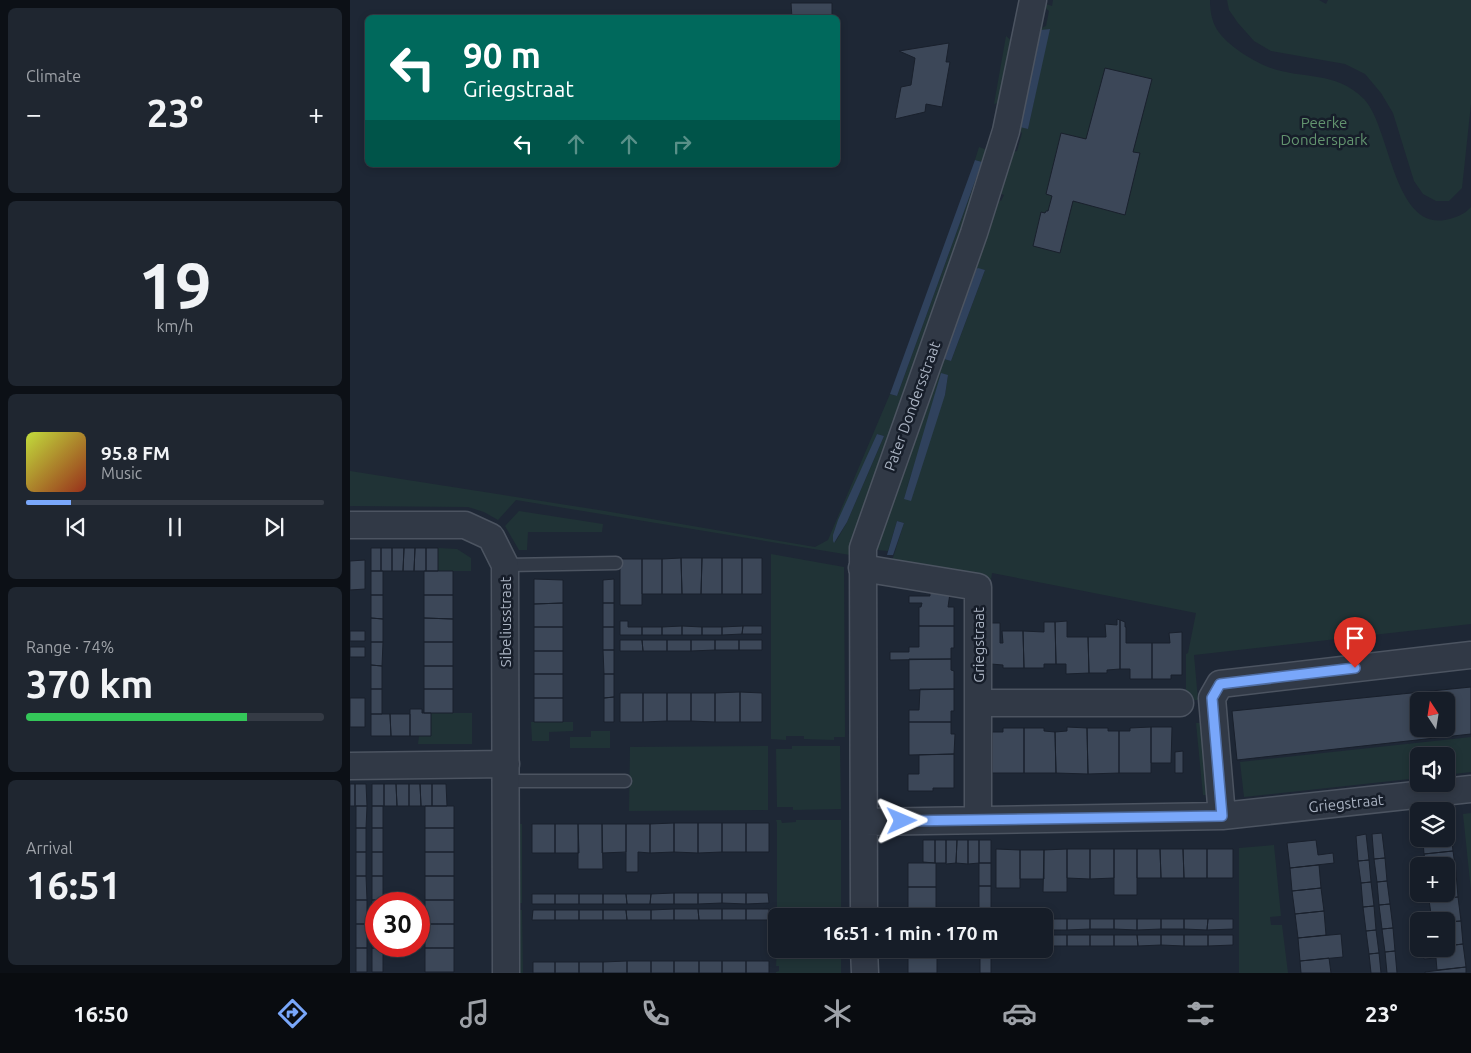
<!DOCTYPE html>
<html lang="en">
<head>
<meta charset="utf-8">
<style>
	body { margin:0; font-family:Ubuntu,sans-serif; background:#1f2630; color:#f1f3f6; height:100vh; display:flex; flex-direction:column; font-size:19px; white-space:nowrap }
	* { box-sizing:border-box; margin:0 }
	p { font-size:16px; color:#9ea2a8 }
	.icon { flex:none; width:28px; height:28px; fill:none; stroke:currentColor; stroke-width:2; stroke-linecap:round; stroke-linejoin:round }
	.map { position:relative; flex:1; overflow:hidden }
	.panel { display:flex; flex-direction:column; gap:8px; padding:8px; background:#0c1016; width:350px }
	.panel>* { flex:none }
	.guide { position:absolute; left:15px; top:15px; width:475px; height:152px; border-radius:8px; box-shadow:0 2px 8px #0003,0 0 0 1px #353b45; background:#00695c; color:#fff; overflow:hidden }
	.needle { width:32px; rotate:348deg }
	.controls { position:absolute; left:1060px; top:692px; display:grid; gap:10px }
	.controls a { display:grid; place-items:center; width:45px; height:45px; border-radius:8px; background:#161d28; box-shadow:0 2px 8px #0003,0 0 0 1px #353b45; font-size:25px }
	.speed { position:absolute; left:15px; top:892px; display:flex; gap:10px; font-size:25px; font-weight:700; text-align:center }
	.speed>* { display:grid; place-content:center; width:65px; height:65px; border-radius:50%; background:#161d28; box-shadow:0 2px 8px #0003,0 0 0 1px #353b45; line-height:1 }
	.speed .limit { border:8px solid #d22; background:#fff; color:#111 }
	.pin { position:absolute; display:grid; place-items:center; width:42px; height:42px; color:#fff; margin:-51px -21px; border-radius:50% 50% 50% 0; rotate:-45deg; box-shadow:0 0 5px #0007 }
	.pin .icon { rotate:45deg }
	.me { position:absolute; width:55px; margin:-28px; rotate:89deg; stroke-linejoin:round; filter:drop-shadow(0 0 4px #0008) }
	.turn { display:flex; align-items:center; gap:18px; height:105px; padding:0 15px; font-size:22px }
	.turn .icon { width:65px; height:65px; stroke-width:2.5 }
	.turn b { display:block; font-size:35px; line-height:42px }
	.lanes { display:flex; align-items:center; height:48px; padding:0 15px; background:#0003; justify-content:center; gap:25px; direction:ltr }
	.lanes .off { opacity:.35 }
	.big { font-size:38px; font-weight:600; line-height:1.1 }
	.panel .card { flex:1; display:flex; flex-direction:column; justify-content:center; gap:8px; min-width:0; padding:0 18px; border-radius:8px; background:#1f2630 }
	.panel .dial { align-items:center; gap:0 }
	.dial b { font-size:65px; line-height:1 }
	.song { display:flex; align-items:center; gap:15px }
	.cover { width:60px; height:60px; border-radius:8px; background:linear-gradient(135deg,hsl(70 70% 55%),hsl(10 70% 35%)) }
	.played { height:5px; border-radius:2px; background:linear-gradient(90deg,#79a7fa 15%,#353b45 15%) }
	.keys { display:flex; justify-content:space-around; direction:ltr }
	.heat { display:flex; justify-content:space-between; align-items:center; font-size:28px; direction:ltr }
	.charge { height:8px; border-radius:4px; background:linear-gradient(90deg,#34c759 74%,#353b45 0) }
	.trip { position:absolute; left:418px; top:908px; width:285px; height:50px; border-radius:8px; background:#161d28; box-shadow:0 2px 8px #0003,0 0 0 1px #353b45; font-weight:600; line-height:50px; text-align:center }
	.dock { display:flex; height:80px; justify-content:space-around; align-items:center; background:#090c10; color:#9ea2a8 }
	.dock .icon { width:35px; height:35px }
	.dock .selected { color:#79a7fa }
	.dock b { font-size:22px; color:#f1f3f6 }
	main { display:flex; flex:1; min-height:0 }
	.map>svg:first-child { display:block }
	.green { fill:#203336; fill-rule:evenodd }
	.water { fill:#30425d }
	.building { fill:#3c4758; stroke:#19202c; fill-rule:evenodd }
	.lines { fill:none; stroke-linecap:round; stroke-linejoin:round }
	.service-casing { stroke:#4c5461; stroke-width:15 }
	.minor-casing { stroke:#4c5461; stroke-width:29 }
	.service { stroke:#313946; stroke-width:12 }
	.minor { stroke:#313946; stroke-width:26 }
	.route-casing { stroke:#4f6da2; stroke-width:12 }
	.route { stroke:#79a7fa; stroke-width:9 }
	.labels { text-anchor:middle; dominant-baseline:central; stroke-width:5; stroke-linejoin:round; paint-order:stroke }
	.park-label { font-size:15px; fill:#63946f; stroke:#171e2a }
	.street-label { font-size:15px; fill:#abb4c3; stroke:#171e2a }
</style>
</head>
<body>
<main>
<section class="panel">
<div class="card"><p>Climate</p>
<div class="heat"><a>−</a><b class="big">23°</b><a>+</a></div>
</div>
<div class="card dial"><b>19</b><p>km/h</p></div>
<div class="card">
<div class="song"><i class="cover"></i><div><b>95.8 FM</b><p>Music</p></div></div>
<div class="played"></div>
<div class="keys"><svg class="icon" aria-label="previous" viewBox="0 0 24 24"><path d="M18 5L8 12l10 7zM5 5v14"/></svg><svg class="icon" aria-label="pause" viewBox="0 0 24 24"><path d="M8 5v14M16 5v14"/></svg><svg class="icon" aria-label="next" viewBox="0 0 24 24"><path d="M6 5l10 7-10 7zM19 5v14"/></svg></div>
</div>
<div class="card"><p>Range · 74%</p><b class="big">370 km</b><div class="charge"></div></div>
<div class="card"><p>Arrival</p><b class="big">16:51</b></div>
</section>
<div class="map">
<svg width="1121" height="973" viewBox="0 0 1121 973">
	<rect width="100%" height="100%" fill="#1e2735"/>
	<path class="green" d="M693 0H696V4L702 6 703 0H860C860 9 861 17 865 26 873 43 901 60 918 67 952 80 985 70 1014 99 1040 126 1043 229 1095 220 1105 218 1114 215 1121 207V624L844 655 848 700H834L836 693V654L838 653 846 613 642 573 641 580 541 564 554 523 547 521 538 551 527 550 542 501 646 197 650 199 649 200 651 201 654 195 647 192 662 152 667 151 672 133 667 129 689 29 696 26 699 11 694 7ZM699 29 678 129 670 126 691 31ZM626 269 635 270 601 361 594 359ZM598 375 595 395 556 489Z
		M877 0H969L976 4 978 0H1121V104L1112 188 1099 201H1086L1073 194 1064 181 1043 113 1031 93 1015 74 995 64 921 51 904 41 888 23 879 10Z
		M656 36 664 43 653 102 644 104Z
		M629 147 640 151 537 446 502 538 500 555 166 500 148 520 134 512 118 507 0 506V471L255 511 465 547 478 540 540 394 547 396 632 162 625 160ZM527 434 534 436 497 522 485 543Z
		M169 511 253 524 252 532H178L177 550H169L155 526Z
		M88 548 107 549 121 558V571H88Z
		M421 554 494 567 495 737H484V740L454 739V736H436V740L421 739Z
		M81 713H122V744H68L69 736H81Z
		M181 722H223V731L199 732V741H182Z
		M846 723H851L858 795H853Z
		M241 731H260V748H220V737H241Z
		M1121 737V772L1096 775V756H1069V778L894 797 890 762Z
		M418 746V810L279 811 280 747Z
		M442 746H490L491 809 443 810V807H427L426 749H442Z
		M1121 813V891L1113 814Z
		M426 820H431L432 823 446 822V820H491V916H427V823Z
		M162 824H172V903H162Z
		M924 845 931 916 920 917 921 925H932L938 973H889V848Z
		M162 910H172L173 973H162Z
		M427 949H491V973H426V972L429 971V966H426Z"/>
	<path class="water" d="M700 29 678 129 670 127 691 30Z
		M625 160 632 162 547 396 540 394Z
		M628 268 635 270 601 361 594 359 626 269Z
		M591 373 598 375 595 395 561 501 554 499Z
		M527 434 534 436 497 522 484 543 483 541V535L488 520Z
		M547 521 554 523 543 555H537Z"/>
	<path class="building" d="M441 3H482V18H442Z
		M599 43 596 62H600L592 107 576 104 575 112 545 119 551 87 561 85 565 58 549 51Z
		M755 68 802 79 783 152 790 153 775 215 723 201 710 253 683 246 691 212 695 213 696 211H698L702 196 696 194 711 133 736 139Z
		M21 548H31V571H21Z
		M31 548H42V571H31Z
		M42 548H54L53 571H42Z
		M54 548H65L64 571H53Z
		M65 548H76V571H64Z
		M76 548H88V571H76Z
		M331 558H352L351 594H332Z
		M331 558 332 594H312V559Z
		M352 558H372V594H351Z
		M372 558H392V594H372Z
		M392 558H412V594H392Z
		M270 559H292V605H270Z
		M292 559H312V594H292Z
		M15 560V589L0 590V561Z
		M21 571H33V595H21Z
		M74 571H103V595H74Z
		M184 579 213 580V603L184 604Z
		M264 579V603H253V580Z
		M580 589 600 593 598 607H604V626H569V607H571L572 603H559V596H580Z
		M21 595H33V619L21 618Z
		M74 595H103V619L74 618Z
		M213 603V627H184V604Z
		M253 603H264V627H253Z
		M21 618 33 619V642H21Z
		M74 618 103 619V642H74Z
		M767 619 770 620V669L757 670V673H739L738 637H756L755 624 767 625Z
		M770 620 775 622V627H776V643H802V679H780V669H770Z
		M270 621H278V627H292V635H270Z
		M717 621V637H738L739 673 716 674V664H706L705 622Z
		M694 622H705L706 664H694V668H674L673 631 694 632Z
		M641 623H650V643H653L652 631H673L674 668H653V665L641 664Z
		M332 626V635H312V627Z
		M332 626 352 627V635H332Z
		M393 626 392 634 372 635V627Z
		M393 626H412V634H392Z
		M569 626H604V648H601V659L540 660V652H559V647H569Z
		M184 627H213V651H184Z
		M253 627H264V650H253Z
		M292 627H312V635H292Z
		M352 627H372V635H352Z
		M0 631H15V641H0Z
		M832 632V675H821V679H802V643H820L819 633Z
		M270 640H292L293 651H270Z
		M292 640H317V651H293Z
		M317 640H341V651H317Z
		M341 640H365V650L341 651Z
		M365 640H389V650H365Z
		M389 640H412V650H389Z
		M21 642H33L32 666 21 665Z
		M74 642H103V666H74Z
		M0 647H15V657H0Z
		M253 650H264V674H254Z
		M184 651H213V674H184Z
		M559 659H601V670L604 671V689L559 690Z
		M21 665 32 666V689H21Z
		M74 666H103V689H74Z
		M184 674H213V698H184Z
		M254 674H264V697L254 698Z
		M1121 687V734L887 760 882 711ZM1069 701H1096V729H1069Z
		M21 689H32V714H21Z
		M74 689H103V713H74Z
		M570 689H604V711H601V722H559V710H569Z
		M390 692 412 693V722H390Z
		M390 692V722H365V693Z
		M270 693H293V722H270Z
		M293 693H317V721L293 722Z
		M317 693H341V721H317Z
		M341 693H365V722L341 721Z
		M264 697V722H254V698Z
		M0 698H15V727H0Z
		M184 698H213V722H184Z
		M60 709H72V713H81V736H60Z
		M21 714H40L41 736H21Z
		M40 714H60V736H41Z
		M559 722H601V734H605L604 754 559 755Z
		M717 727 737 728 738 774 706 773 705 732 717 731Z
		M801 727H822L821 763H801Z
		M801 727V773H769V731H780V728Z
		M653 728H674V773H642V732H653Z
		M674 728H694V731L705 732 706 773H674Z
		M737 728H758V731H769V773L738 774Z
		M833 751V773H825V752Z
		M604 754V788H583V791H558V774H569V755Z
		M0 784H5V806H0Z
		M5 784H16L17 806H5Z
		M22 784H34V806H22Z
		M34 784H46L47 806H34Z
		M46 784H59V806H47Z
		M59 784H70L71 806H59Z
		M70 784H82V806H71Z
		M82 784H96L97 806H82Z
		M6 806H17L16 828H6Z
		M22 806H33V828H22Z
		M75 806H104V828H75Z
		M324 823H348V853L324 852Z
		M324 823V852L300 853V824Z
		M348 823H372V852L348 853Z
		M372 823H396V852H372Z
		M396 823H419V852H396Z
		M182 824H205V853H182Z
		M205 824H228L229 853H205Z
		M228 824H252L253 869H228Z
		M252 824H276V852L252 853Z
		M276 824H300V853L288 852V872H276Z
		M1100 825 1103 851 1074 854 1073 840 1061 842 1060 830 1069 829V839H1096V826Z
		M6 828H16V852H6Z
		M22 828H33V852H22Z
		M75 828H104V852H75Z
		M1032 833 1035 858 1024 859 1022 834Z
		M1016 834 1019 860 1008 861 1006 836Z
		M573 840H585V863L573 862Z
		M585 840H596V863H585Z
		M596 840H607L606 863 596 864Z
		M607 840H618V864L606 863Z
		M618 840H629V863L618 864Z
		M629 840H641V863H629Z
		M966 840 968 855 983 853 984 863 940 868 937 843Z
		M646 849 670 850V888H646Z
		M717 849H740V879L717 878Z
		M717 849V892H693L694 850Z
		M740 849H764V878L740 879Z
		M764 849H787V895H764Z
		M787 849H810L811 878H787Z
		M810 849H833L834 878H811Z
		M833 849H857V878H834Z
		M857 849H883V878H857Z
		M670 850H694V879H670Z
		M1103 851 1106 873 1096 874V866H1076L1074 854Z
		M6 852H16V876H6Z
		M22 852H33V876H22Z
		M75 852H104V876H75Z
		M1035 858 1037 881 1027 882 1024 859Z
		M1019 860 1021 882 1011 883 1008 861Z
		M558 863H586V887H558Z
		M629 863H641V886H629Z
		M969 865 971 888 942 891 940 868Z
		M1106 873 1108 897 1079 900V894H1096V874Z
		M6 876H16L17 900H6Z
		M22 876H33V900H22Z
		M75 876H104V900H75Z
		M1037 881 1040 904 1029 905 1027 882Z
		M1021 882 1024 906 1013 907 1011 883Z
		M629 886H641V910H629Z
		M558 887H586V910H558Z
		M971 888 974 911 945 914 942 891Z
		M324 893V904H300L301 894Z
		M324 893H348V904H324Z
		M348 893H372V903L348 904Z
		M372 893H396V904L372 903Z
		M396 893H418L419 903 396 904Z
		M182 894H205V904H182Z
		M205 894H229V904H205Z
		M229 894H253V904H229Z
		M253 894H276L277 904H253Z
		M276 894H301L300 904H277Z
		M1108 897 1111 921 1096 922 1082 921 1079 900Z
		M6 900H17V924H6Z
		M22 900H33V904H26V924H22Z
		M75 900H104V924H75Z
		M1040 904 1043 928 1032 929 1029 905Z
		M1024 906 1026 930 1016 931 1013 907Z
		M324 909V920H301V910Z
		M324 909H348L349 920H324Z
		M348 909H372V920H349Z
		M372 909H396V920H372Z
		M396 909H419V920H396Z
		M183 910H205V920H182Z
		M205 910H229V920H205Z
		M229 910H253V920H229Z
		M253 910H276L277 920H253Z
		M276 910H301V920H277Z
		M558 910H586V916H558Z
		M629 910H641V916H629Z
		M974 911 976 935 948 938 945 914Z
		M694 919H717V930H694Z
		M717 919H740V929L717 930Z
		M740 919H764V929H740Z
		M764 919H787V930L764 929Z
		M787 919H811V929L787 930Z
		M811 919H834V929H811Z
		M834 919H858L857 930 834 929Z
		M858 919H883V929L857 930Z
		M1111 921 1113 944 1096 946V922Z
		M6 924H17V948H6Z
		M22 924H26V946H33V948H22Z
		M75 924H104V948H75Z
		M1043 928 1045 951 1035 952 1032 929Z
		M1026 930 1029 953 1019 954 1016 931Z
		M991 934 993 957 950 961 948 938Z
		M694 935H717V946H694Z
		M717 935H740V946H717Z
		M740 935H764V946H740Z
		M764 935H787L788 946H764Z
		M787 935H811V945L788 946Z
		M811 935H834V946L811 945Z
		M834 935H858V946H834Z
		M858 935H883V945L858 946Z
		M1113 944 1116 967 1087 970 1086 958 1074 959 1073 949H1096V946Z
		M6 948H17V972H6Z
		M22 948H33V972H22Z
		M75 948H104V972H75Z
		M558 949H586L587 958H558Z
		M630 949H641V958H630Z
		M1045 951 1047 973H1037L1035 952Z
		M1029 953 1031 973H1021L1019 954Z
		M558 958H587V973H558Z
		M630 958H641V973H630Z
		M979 958 981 973H951L950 961Z
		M277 961V973H253V962Z
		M277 961H301V973H277Z
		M301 961H324V973H301Z
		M324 961H349V973H324Z
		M349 961H372V973H349Z
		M372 961H396V973H372Z
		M396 961H419V973H396Z
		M183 962H205V973H183Z
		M205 962H229V973H205Z
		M229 962H253V973H229Z
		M1116 967V973H1075V972Z"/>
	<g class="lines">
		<defs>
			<path id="service" d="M155 565 266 563
				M155 781H275"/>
			<path id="minor" d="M0 525H115L141 537 155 565 156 973
				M512 568 628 587V820
				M628 703H830
				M0 766 156 764
				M872 816 862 698 870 684 1121 655
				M514 822 872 816 1121 789
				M514 916 513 548 624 233 656 131 683 0
				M514 949 515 973"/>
		</defs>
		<use href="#service" class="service-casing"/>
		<use href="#minor" class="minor-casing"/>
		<use href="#service" class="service"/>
		<use href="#minor" class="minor"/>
	</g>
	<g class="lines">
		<defs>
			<path id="route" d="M552 821 872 816 862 698 870 684 1005 668"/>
		</defs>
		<use href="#route" class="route-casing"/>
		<use href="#route" class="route"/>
	</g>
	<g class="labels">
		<g class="park-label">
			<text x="974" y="122">Peerke<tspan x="974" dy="17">Donderspark</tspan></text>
		</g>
		<g class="street-label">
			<text transform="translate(562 406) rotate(-70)">Pater Dondersstraat</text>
			<text transform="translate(155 622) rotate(-90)">Sibeliusstraat</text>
			<text transform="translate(628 645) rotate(-90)">Griegstraat</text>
			<text transform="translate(996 803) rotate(-6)">Griegstraat</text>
		</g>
	</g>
</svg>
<div class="controls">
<a><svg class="needle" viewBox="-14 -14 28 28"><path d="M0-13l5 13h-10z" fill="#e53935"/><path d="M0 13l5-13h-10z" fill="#9ea2a8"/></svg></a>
<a><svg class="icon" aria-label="sound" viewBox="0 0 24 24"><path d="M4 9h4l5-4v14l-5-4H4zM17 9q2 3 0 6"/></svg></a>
<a><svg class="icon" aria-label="layers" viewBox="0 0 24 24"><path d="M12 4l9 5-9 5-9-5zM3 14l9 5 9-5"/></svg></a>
<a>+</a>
<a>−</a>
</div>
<div class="speed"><div class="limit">30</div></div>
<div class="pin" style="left:1005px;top:668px;background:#d93025"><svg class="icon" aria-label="arrive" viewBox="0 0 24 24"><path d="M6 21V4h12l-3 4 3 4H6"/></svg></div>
<svg class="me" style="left:552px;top:821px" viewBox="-20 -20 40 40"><path d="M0-17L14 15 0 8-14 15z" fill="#79a7fa" stroke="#fff" stroke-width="4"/></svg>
<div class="trip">16:51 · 1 min · 170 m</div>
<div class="guide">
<div class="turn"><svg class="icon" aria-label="left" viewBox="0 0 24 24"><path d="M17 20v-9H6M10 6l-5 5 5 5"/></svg><div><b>90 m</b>Griegstraat</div></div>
<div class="lanes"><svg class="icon" aria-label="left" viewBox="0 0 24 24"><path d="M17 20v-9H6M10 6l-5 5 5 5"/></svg><svg class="icon off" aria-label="ahead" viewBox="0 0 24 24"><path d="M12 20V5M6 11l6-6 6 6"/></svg><svg class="icon off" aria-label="ahead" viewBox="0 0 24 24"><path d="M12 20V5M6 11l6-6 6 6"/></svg><svg class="icon off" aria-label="right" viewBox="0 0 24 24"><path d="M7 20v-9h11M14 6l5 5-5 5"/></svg></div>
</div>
</div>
</main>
<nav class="dock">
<b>16:50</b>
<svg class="icon selected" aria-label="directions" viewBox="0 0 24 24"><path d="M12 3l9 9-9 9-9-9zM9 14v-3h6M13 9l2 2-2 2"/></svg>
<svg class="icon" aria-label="music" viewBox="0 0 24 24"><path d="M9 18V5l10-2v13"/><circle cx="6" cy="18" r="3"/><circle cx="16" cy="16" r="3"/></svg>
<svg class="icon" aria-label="phone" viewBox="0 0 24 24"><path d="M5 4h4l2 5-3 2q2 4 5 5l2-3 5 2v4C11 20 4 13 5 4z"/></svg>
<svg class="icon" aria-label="climate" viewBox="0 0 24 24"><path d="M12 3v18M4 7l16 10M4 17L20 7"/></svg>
<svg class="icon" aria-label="car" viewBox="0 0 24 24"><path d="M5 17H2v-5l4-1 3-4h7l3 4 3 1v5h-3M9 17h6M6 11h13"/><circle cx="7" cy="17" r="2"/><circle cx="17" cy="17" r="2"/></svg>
<svg class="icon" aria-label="filters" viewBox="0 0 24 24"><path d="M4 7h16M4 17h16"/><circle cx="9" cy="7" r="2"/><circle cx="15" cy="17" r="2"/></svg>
<b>23°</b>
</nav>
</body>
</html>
